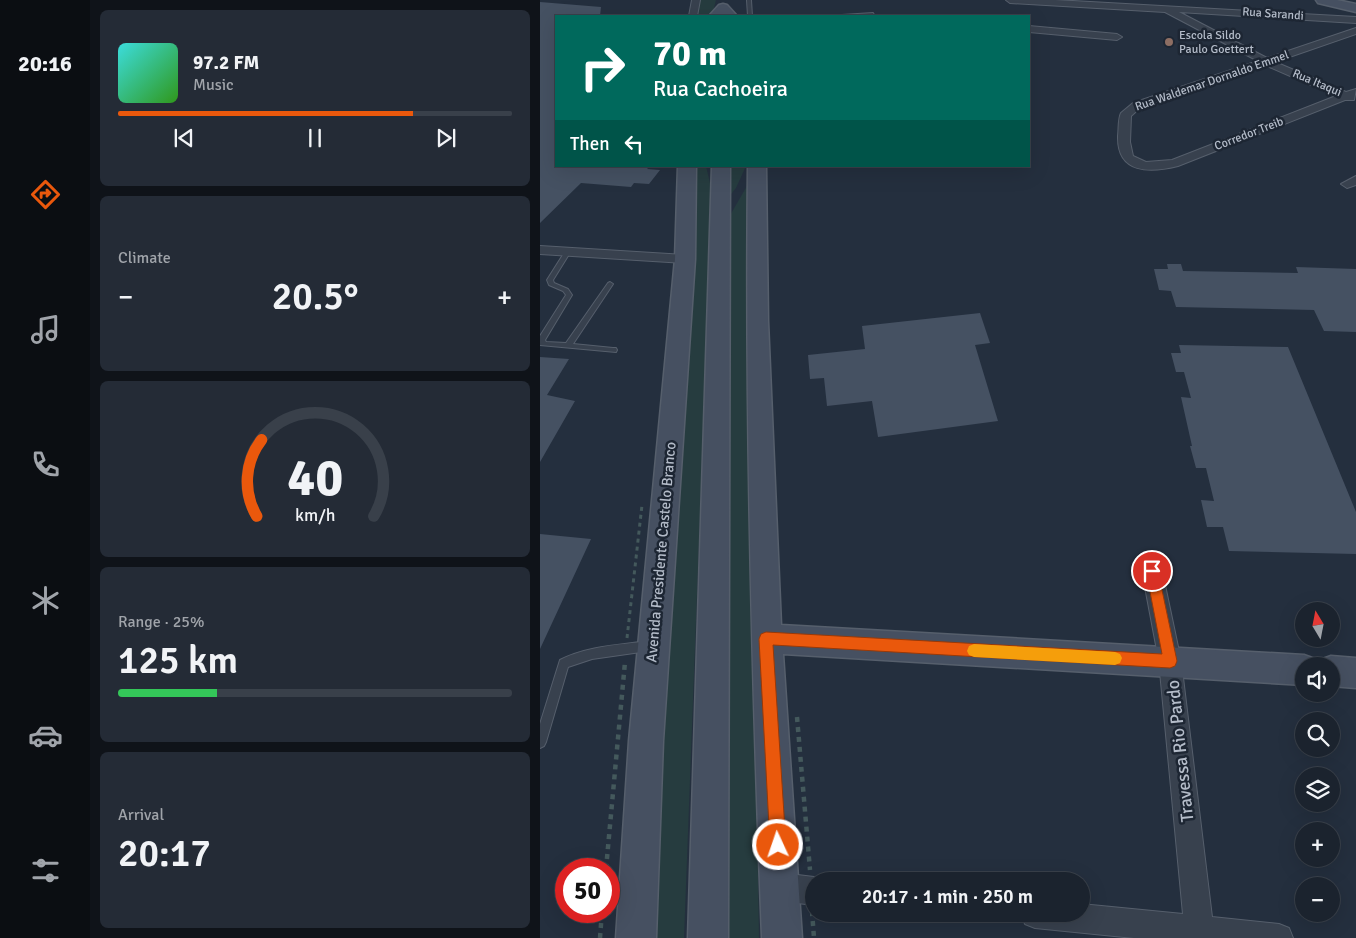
<!DOCTYPE html>
<html lang="en">
<head>
<meta charset="utf-8">
<style>
	body { margin:0; font-family:Signika,sans-serif; background:#242b36; color:#f1f3f6; height:100vh; display:flex; flex-direction:column; font-size:19px; white-space:nowrap }
	* { box-sizing:border-box; margin:0 }
	p { font-size:16px; color:#a0a4aa }
	.icon { flex:none; width:28px; height:28px; fill:none; stroke:currentColor; stroke-width:2; stroke-linecap:round; stroke-linejoin:round }
	.map { position:relative; flex:1; overflow:hidden }
	.details { display:flex; flex-direction:column; gap:10px; padding:10px; background:#0f1319; width:450px }
	.details>* { flex:none }
	.hud { position:absolute; left:15px; top:15px; width:475px; height:152px; border-radius:0px; box-shadow:0 5px 20px #0002,0 0 0 1px #39404a; background:#00695c; color:#fff; overflow:hidden }
	.needle { width:32px; rotate:350deg }
	.tools { position:absolute; left:755px; top:602px; display:grid; gap:10px }
	.tools a { display:grid; place-items:center; width:45px; height:45px; border-radius:50%; background:#1b232e; box-shadow:0 5px 20px #0002,0 0 0 1px #39404a; font-size:25px }
	.speed { position:absolute; left:15px; top:858px; display:flex; gap:10px; font-size:25px; font-weight:700; text-align:center }
	.speed>* { display:grid; place-content:center; width:65px; height:65px; border-radius:50%; background:#1b232e; box-shadow:0 5px 20px #0002,0 0 0 1px #39404a; line-height:1 }
	.speed .limit { border:8px solid #d22; background:#fff; color:#111 }
	.pin { position:absolute; display:grid; place-items:center; width:42px; height:42px; color:#fff; margin:-21px; border:2px solid #fff; border-radius:50%; box-shadow:0 1px 5px #0007 }
	.me { position:absolute; width:55px; margin:-28px; rotate:357deg; stroke-linejoin:round; filter:drop-shadow(0 0 4px #0008) }
	.turn { display:flex; align-items:center; gap:18px; height:105px; padding:0 15px; font-size:22px }
	.turn .icon { width:65px; height:65px; stroke-width:2.5 }
	.turn b { display:block; font-size:35px; line-height:42px }
	.then { display:flex; align-items:center; height:48px; padding:0 15px; background:#0003; gap:10px; font-size:19px }
	.big { font-size:38px; font-weight:600; line-height:1.1 }
	.details .card { flex:1; display:flex; flex-direction:column; justify-content:center; gap:8px; min-width:0; padding:0 18px; border-radius:8px; background:#242b36 }
	.details .dial { align-items:center; gap:0 }
	.dial svg { height:130px; overflow:visible; fill:none; stroke:#39404a; stroke-width:7; stroke-linecap:round; text-anchor:middle }
	.dial text { fill:#f1f3f6; stroke:none }
	.song { display:flex; align-items:center; gap:15px }
	.cover { width:60px; height:60px; border-radius:8px; background:linear-gradient(135deg,hsl(180 70% 55%),hsl(110 70% 35%)) }
	.played { height:5px; border-radius:2px; background:linear-gradient(90deg,#ea580c 75%,#39404a 75%) }
	.keys { display:flex; justify-content:space-around; direction:ltr }
	.heat { display:flex; justify-content:space-between; align-items:center; font-size:28px; direction:ltr }
	.charge { height:8px; border-radius:4px; background:linear-gradient(90deg,#34c759 25%,#39404a 0) }
	.trip { position:absolute; left:265px; top:872px; width:285px; height:50px; border-radius:25px; background:#1b232e; box-shadow:0 5px 20px #0002,0 0 0 1px #39404a; font-weight:600; line-height:50px; text-align:center }
	main { display:flex; flex:1; min-height:0 }
	.dock { display:flex; flex-direction:column; width:90px; justify-content:space-around; align-items:center; background:#0b0e12; color:#a0a4aa }
	.dock .icon { width:35px; height:35px }
	.dock .selected { color:#ea580c }
	.dock b { font-size:22px; color:#f1f3f6 }
	.map>svg:first-child { display:block }
	.green { fill:#263c3f }
	.building { fill:#455162 }
	.lines { fill:none; stroke-linecap:round; stroke-linejoin:round }
	.lane-casing { stroke:#565f6c; stroke-width:2 }
	.street-casing { stroke:#565f6c; stroke-width:2 }
	.secondary-casing { stroke:#565f6c; stroke-width:3 }
	.path-far1 { stroke:#44595c; stroke-width:3; stroke-dasharray:4 4; stroke-linecap:butt }
	.path { stroke:#44595c; stroke-width:4.5; stroke-dasharray:5 5; stroke-linecap:butt }
	.lane { fill:#38414e; fill-rule:evenodd }
	.street { fill:#38414e; fill-rule:evenodd }
	.secondary { fill:#465061; fill-rule:evenodd }
	.route { fill:#ea580c; stroke:#983908 }
	.slow { fill:#f59e0b }
	.education-dot { fill:#8d6e63; stroke:#1d2633; stroke-width:2 }
	.labels { text-anchor:middle; dominant-baseline:central; stroke-width:5; stroke-linejoin:round; paint-order:stroke }
	.far-street-label { font-size:12px; fill:#b4bcc9; stroke:#1d2633 }
	.far-poi-label { font-size:12px; fill:#b4bcc9; stroke:#1d2633; text-anchor:start }
	.street-label { font-size:15px; fill:#b4bcc9; stroke:#1d2633 }
	.near-street-label { font-size:18px; fill:#b4bcc9; stroke:#1d2633 }
</style>
</head>
<body>
<main>
<nav class="dock">
<b>20:16</b>
<svg class="icon selected" aria-label="directions" viewBox="0 0 24 24"><path d="M12 3l9 9-9 9-9-9zM9 14v-3h6M13 9l2 2-2 2"/></svg>
<svg class="icon" aria-label="music" viewBox="0 0 24 24"><path d="M9 18V5l10-2v13"/><circle cx="6" cy="18" r="3"/><circle cx="16" cy="16" r="3"/></svg>
<svg class="icon" aria-label="phone" viewBox="0 0 24 24"><path d="M5 4h4l2 5-3 2q2 4 5 5l2-3 5 2v4C11 20 4 13 5 4z"/></svg>
<svg class="icon" aria-label="climate" viewBox="0 0 24 24"><path d="M12 3v18M4 7l16 10M4 17L20 7"/></svg>
<svg class="icon" aria-label="car" viewBox="0 0 24 24"><path d="M5 17H2v-5l4-1 3-4h7l3 4 3 1v5h-3M9 17h6M6 11h13"/><circle cx="7" cy="17" r="2"/><circle cx="17" cy="17" r="2"/></svg>
<svg class="icon" aria-label="filters" viewBox="0 0 24 24"><path d="M4 7h16M4 17h16"/><circle cx="9" cy="7" r="2"/><circle cx="15" cy="17" r="2"/></svg>
</nav>
<section class="details">
<div class="card">
<div class="song"><i class="cover"></i><div><b>97.2 FM</b><p>Music</p></div></div>
<div class="played"></div>
<div class="keys"><svg class="icon" aria-label="previous" viewBox="0 0 24 24"><path d="M18 5L8 12l10 7zM5 5v14"/></svg><svg class="icon" aria-label="pause" viewBox="0 0 24 24"><path d="M8 5v14M16 5v14"/></svg><svg class="icon" aria-label="next" viewBox="0 0 24 24"><path d="M6 5l10 7-10 7zM19 5v14"/></svg></div>
</div>
<div class="card"><p>Climate</p>
<div class="heat"><a>−</a><b class="big">20.5°</b><a>+</a></div>
</div>
<div class="card dial"><svg viewBox="0 0 100 80">
<path d="M14 69A42 42 0 1 1 86 69"/>
<path d="M14 69A42 42 0 0 1 17 22" stroke="#ea580c"/>
<text x="50" y="56" font-size="32" font-weight="700">40</text>
<text x="50" y="72" font-size="11">km/h</text>
</svg></div>
<div class="card"><p>Range · 25%</p><b class="big">125 km</b><div class="charge"></div></div>
<div class="card"><p>Arrival</p><b class="big">20:17</b></div>
</section>
<div class="map">
<svg width="816" height="938" viewBox="0 0 816 938">
	<rect width="100%" height="100%" fill="#242f3e"/>
	<path class="green" d="M160 0H176L172 16H157Z
		M150 166H166L171 187V225L144 938H103Z
		M187 166H206L196 188 187 199Z
		M207 186 219 938H184L189 217Z"/>
	<path class="building" d="M0 2 61 7 60 16H16V166H110L107 169 120 170 109 184 94 183 91 187 41 183 0 223Z
		M627 264H641L643 271 758 273 756 267 816 269V332L784 331 774 310 636 307 631 291 619 290 614 269H628Z
		M440 313 450 343 435 345 458 421 338 437 332 401 287 406 284 378 270 379 268 355 325 349 322 326Z
		M639 345 748 347 816 512V554L689 551 683 527H667L661 500 674 501 666 468H656L650 446H652L641 397 651 398 644 372H636L631 353H641Z
		M0 357 29 359 7 395 35 401 0 462Z
		M0 534 51 539 0 649Z"/>
	<g class="lines">
		<defs>
			<path id="lane" d="M207 0H211L212 16H208Z
				M333 13 334 15 300 16 302 15Z
				M28 249 31 251 13 280 14 283 28 289 32 295 5 340 6 342 26 343 68 283 70 282 73 284 33 344 73 348H76L77 350 76 352 0 345V336L26 295 23 291 9 285 7 280 26 250Z
				M108 641 112 643 113 646 112 649 108 651 52 659 28 667 6 742 4 746 0 748V724L20 660C47 646 79 645 108 641Z"/>
			<path id="street" d="M152 0H160L157 16H149Z
				M466 0H515L816 17V23L639 12 727 58 816 28V34L735 62 806 92 816 89 814 100H805L638 166C610 173 577 174 578 136 579 128 578 119 581 113L593 103 718 61 625 12 470 3ZM725 65 796 96 632 160 606 162 593 156 590 142 591 116 601 107Z
				M489 26 577 34 582 37 577 40 489 32Z
				M816 176V185L807 188 801 184Z
				M0 246 145 255 152 259 145 263 0 254Z
				M612 562 619 565 622 571 641 661 672 917 739 924 749 928 753 938H594L495 928 485 924 481 914H541V904L643 914 619 661 602 571 605 565Z
				M241 873 274 877 284 881H274V905L241 901 231 897 227 887 231 877Z"/>
			<path id="secondary" d="M776 0H797L816 4V12L778 3Z
				M183 4 187 5 197 16H169L179 5Z
				M138 166H156L155 259 123 741 116 938H76L89 741 135 259Z
				M172 166H190L188 938H148Z
				M208 166H226L228 321 241 625 764 655 775 659 778 664 780 660 791 656 816 658V688L791 686V666H764V685L243 654 262 938H222C212 681 205 424 208 166Z"/>
		</defs>
		<use href="#lane" class="lane-casing"/>
		<use href="#street" class="street-casing"/>
		<use href="#secondary" class="secondary-casing"/>
		<path class="path-far1" d="M87 638 102 505"/>
		<path class="path" d="M257 717 270 870
			M66 869 85 662
			M272 911 274 938
			M60 938 62 911"/>
		<use href="#lane" class="lane"/>
		<use href="#street" class="street"/>
		<use href="#secondary" class="secondary"/>
	</g>
	<path class="route" d="M612 566 618 571 637 661 635 666 630 668 233 645 246 845 244 850 238 853 232 850 230 845 219 639 221 634 226 632 622 654 606 571Z"/>
	<path class="slow" d="M434 644 575 652 580 654 582 658 580 663 575 665 434 657 429 655 427 651 429 646Z"/>
	<circle class="education-dot" cx="629" cy="42" r="5"/>
	<g class="labels">
		<g class="far-street-label">
			<text transform="translate(733 14) rotate(4)">Rua Sarandi</text>
			<text transform="translate(672 81) rotate(-19)">Rua Waldemar Dornaldo Emmel</text>
			<text transform="translate(777 83) rotate(23)">Rua Itaqui</text>
			<text transform="translate(709 134) rotate(-21)">Corredor Treib</text>
		</g>
		<g class="far-poi-label">
			<text x="639" y="35">Escola Sildo<tspan x="639" dy="14">Paulo Goettert</tspan></text>
		</g>
		<g class="street-label">
			<text transform="translate(121 552) rotate(-85)">Avenida Presidente Castelo Branco</text>
		</g>
		<g class="near-street-label">
			<text transform="translate(640 751) rotate(-96)">Travessa Rio Pardo</text>
		</g>
	</g>
</svg>
<div class="tools">
<a><svg class="needle" viewBox="-14 -14 28 28"><path d="M0-13l5 13h-10z" fill="#e53935"/><path d="M0 13l5-13h-10z" fill="#a0a4aa"/></svg></a>
<a><svg class="icon" aria-label="sound" viewBox="0 0 24 24"><path d="M4 9h4l5-4v14l-5-4H4zM17 9q2 3 0 6"/></svg></a>
<a><svg class="icon" aria-label="search" viewBox="0 0 24 24"><circle cx="10" cy="10" r="6"/><path d="M15 15l6 6"/></svg></a>
<a><svg class="icon" aria-label="layers" viewBox="0 0 24 24"><path d="M12 4l9 5-9 5-9-5zM3 14l9 5 9-5"/></svg></a>
<a>+</a>
<a>−</a>
</div>
<div class="speed"><div class="limit">50</div></div>
<div class="pin" style="left:612px;top:571px;background:#d93025"><svg class="icon" aria-label="arrive" viewBox="0 0 24 24"><path d="M6 21V4h12l-3 4 3 4H6"/></svg></div>
<svg class="me" style="left:238px;top:845px" viewBox="-20 -20 40 40"><circle r="17" fill="#ea580c" stroke="#fff" stroke-width="3"/><path d="M0-11L8 9 0 5-8 9z" fill="#fff"/></svg>
<div class="trip">20:17 · 1 min · 250 m</div>
<div class="hud">
<div class="turn"><svg class="icon" aria-label="right" viewBox="0 0 24 24"><path d="M7 20v-9h11M14 6l5 5-5 5"/></svg><div><b>70 m</b>Rua Cachoeira</div></div>
<div class="then">Then<svg class="icon" aria-label="left" viewBox="0 0 24 24"><path d="M17 20v-9H6M10 6l-5 5 5 5"/></svg></div>
</div>
</div>
</main>
</body>
</html>
